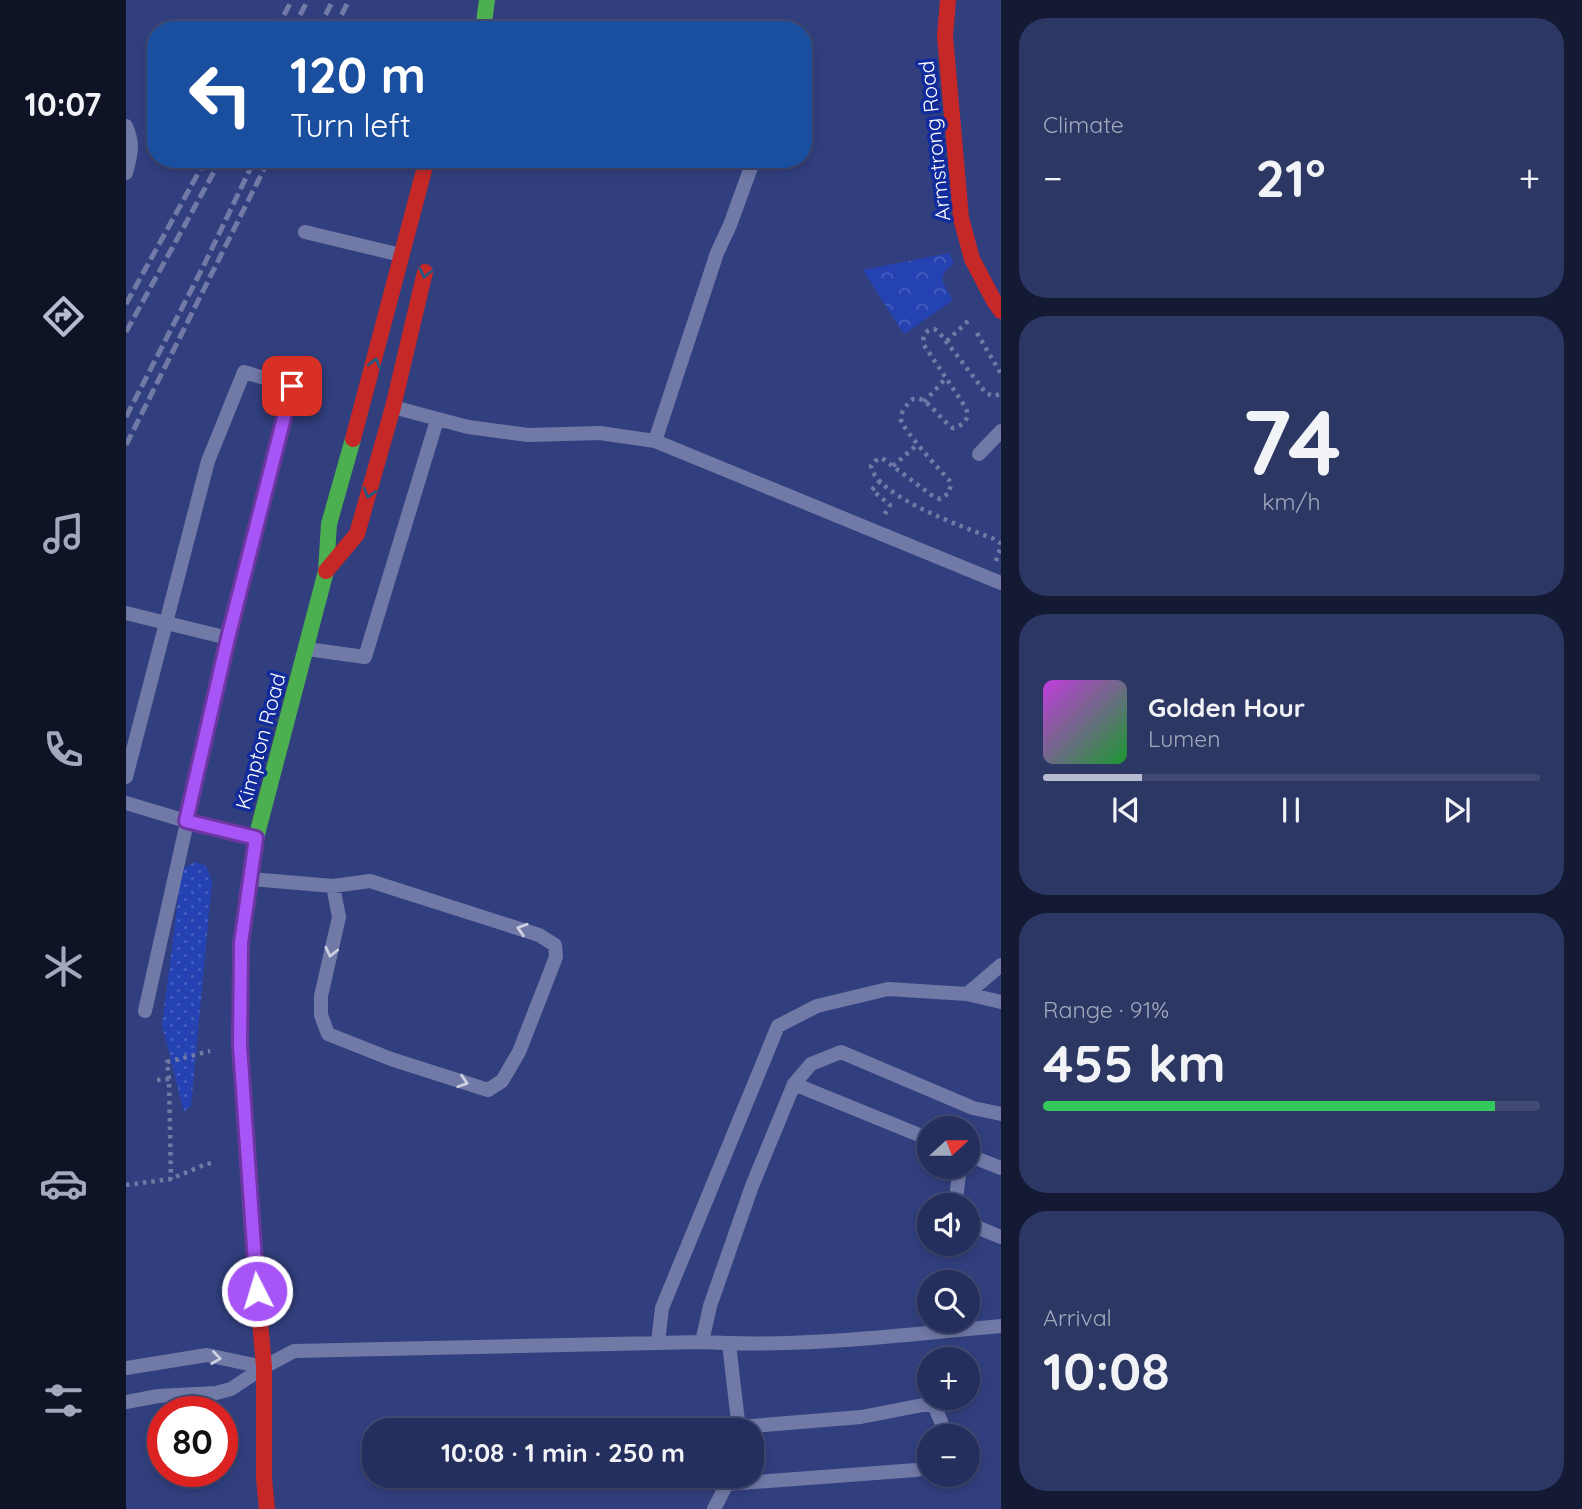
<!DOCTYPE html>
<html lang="en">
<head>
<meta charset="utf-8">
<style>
	body { margin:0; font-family:Quicksand,sans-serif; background:#2d3764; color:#f1f3f6; height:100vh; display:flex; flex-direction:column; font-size:26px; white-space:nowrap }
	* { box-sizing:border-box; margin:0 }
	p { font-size:23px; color:#a3a9bc }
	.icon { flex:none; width:38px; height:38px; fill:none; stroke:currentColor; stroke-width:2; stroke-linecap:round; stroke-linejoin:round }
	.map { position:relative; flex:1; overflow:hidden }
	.panel { display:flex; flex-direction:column; gap:18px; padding:18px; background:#141a34; width:581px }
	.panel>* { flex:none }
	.banner { position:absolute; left:21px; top:21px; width:665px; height:147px; border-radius:28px; box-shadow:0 4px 10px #0003,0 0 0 2px #424a73; background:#1a4fa0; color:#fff; overflow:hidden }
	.needle { width:46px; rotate:69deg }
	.fabs { position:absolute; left:791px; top:1116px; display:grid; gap:14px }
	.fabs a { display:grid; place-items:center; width:63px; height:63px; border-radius:50%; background:#252f5e; box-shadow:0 4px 10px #0003,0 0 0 2px #424a73; font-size:35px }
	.speed { position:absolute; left:21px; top:1396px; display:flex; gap:14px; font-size:35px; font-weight:700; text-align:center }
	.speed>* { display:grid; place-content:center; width:91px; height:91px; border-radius:50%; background:#252f5e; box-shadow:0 4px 10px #0003,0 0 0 2px #424a73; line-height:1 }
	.speed .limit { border:10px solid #d22; background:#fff; color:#111 }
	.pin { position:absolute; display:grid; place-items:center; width:60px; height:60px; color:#fff; margin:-30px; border-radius:14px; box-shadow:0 4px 10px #0006 }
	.me { position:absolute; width:77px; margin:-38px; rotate:355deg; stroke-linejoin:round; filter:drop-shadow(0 0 5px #0008) }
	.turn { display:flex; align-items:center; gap:24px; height:147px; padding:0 28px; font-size:32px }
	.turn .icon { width:91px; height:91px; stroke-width:2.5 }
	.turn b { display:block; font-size:49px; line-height:60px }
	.big { font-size:52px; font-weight:800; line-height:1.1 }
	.panel .widget { flex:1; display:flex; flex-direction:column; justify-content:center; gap:10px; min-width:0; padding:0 24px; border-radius:28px; background:#2d3764 }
	.panel .dial { align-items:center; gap:0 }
	.dial b { font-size:91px; line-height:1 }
	.song { display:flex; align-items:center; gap:21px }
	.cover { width:84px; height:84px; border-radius:10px; background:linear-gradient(135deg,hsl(290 70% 55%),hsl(130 70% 35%)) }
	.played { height:7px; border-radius:4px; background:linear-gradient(90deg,#b7bcd2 20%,#424a73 20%) }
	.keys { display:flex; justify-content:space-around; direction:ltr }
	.heat { display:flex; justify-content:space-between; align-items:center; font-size:38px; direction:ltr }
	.charge { height:10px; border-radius:5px; background:linear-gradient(90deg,#34c759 91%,#424a73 0) }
	.trip { position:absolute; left:236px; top:1418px; width:402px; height:70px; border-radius:28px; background:#252f5e; box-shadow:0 4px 10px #0003,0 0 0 2px #424a73; font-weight:800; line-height:70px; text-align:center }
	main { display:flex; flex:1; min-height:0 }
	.tab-bar { display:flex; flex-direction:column; width:126px; justify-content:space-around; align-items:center; background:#0f1326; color:#a3a9bc }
	.tab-bar .icon { width:49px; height:49px }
	.tab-bar .on { color:#b7bcd2 }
	.tab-bar b { font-size:32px; color:#f1f3f6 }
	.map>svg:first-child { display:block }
	.grass { fill:url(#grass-dots) }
	.park { fill:url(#park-crowns) }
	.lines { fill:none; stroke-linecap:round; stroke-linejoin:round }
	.path { stroke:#717aa7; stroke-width:4.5; stroke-dasharray:3.5 5; stroke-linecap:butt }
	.lane { stroke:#717aa7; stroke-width:14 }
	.fast { stroke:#4caf50; stroke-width:16 }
	.jam { stroke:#c62828; stroke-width:16 }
	.rail { stroke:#717aa7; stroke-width:5; stroke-dasharray:12 5; stroke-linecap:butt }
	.oneway { stroke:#265982 }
	.oneway2 { stroke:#cdd0e0 }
	.route-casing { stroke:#6d37a1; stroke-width:18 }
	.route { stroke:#a855f7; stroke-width:12 }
	.labels { text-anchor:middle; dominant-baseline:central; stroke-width:7; stroke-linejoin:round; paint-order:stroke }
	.street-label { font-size:21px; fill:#fff; stroke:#112b9d }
</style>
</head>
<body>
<main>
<nav class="tab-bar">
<b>10:07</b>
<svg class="icon on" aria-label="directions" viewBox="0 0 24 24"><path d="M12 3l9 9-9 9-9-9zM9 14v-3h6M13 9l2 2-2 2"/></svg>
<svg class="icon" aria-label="music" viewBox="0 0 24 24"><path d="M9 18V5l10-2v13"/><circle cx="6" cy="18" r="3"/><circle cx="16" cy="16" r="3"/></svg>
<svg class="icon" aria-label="phone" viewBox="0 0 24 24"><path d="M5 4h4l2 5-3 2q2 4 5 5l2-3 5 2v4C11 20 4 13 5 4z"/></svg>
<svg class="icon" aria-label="climate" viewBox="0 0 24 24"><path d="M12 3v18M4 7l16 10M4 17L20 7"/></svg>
<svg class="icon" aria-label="car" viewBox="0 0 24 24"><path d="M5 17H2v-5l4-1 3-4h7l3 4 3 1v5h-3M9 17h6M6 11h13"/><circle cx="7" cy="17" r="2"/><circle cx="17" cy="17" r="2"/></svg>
<svg class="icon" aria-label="filters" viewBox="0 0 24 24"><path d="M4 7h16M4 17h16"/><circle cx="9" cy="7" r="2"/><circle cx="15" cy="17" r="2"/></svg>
</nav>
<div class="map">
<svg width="875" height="1509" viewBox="0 0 875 1509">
	<defs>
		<pattern id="grass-dots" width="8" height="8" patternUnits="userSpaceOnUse" patternTransform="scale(1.75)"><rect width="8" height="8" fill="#2542b3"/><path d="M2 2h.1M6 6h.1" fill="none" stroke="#465ebe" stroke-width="1.8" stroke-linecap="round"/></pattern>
		<pattern id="park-crowns" width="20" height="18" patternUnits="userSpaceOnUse" patternTransform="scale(1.75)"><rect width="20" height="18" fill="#2542b3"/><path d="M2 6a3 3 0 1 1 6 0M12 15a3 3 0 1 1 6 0" fill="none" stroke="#465ebe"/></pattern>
	</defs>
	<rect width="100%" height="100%" fill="#313f7e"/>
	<path class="grass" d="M69 862 80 866 86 881 65 1106 58 1112 36 1025 56 869Z"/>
	<path class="park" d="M823 253 828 264C809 276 817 284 827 300L778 334 737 270Z"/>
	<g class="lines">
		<path class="path" d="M851 333 875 374
			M821 341 842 321
			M798 402 820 378
			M767 466 792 444
			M754 481 746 490 764 505 759 514
			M870 561 874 549V543L868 539C841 528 750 497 745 466L749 461 756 458 808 497 814 499 823 493 825 484 823 480C814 470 777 430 775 420 774 414 778 409 781 405 784 400 788 397 794 399 806 404 816 421 827 428 838 425 844 419 840 408L798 345C796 336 799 330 808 329L812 331 860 393 867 396 875 394
			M43 1079 41 1062 84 1051
			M31 1080 43 1079 45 1179
			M0 1185 45 1179 80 1164 88 1163"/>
		<path class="lane" d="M0 126C8 144 5 154 0 173
			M179 232 275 255
			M267 407 342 427 402 435 474 433 529 441 875 583
			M529 441 591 253 604 225 628 159
			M853 454 875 431
			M0 613 102 638
			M181 649 239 657 311 420
			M0 777 82 461 118 372 166 386 102 638 19 1011
			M0 803 60 821 129 838
			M125 879 207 886 244 881 413 935 429 945 430 957 393 1052 376 1081 362 1090 265 1059 202 1034 195 1015V996L213 917 207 886
			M841 994 875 965
			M668 1084 803 1139
			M842 1155 875 1168
			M829 1206 834 1167
			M842 1218 853 1228 875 1237
			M532 1342 536 1308 652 1026 691 1006 762 989 841 994 875 1002
			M576 1342C676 1348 776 1335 875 1326
			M603 1344 613 1430
			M0 1368 81 1355 137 1367
			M0 1402 32 1396 90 1393 105 1389 138 1367 168 1351 576 1342 584 1306 626 1186 668 1084 685 1064 715 1052 847 1108 875 1114
			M613 1427 735 1417 797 1405H808L816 1424 817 1437
			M601 1484 790 1470 803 1466
			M588 1509 605 1476"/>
		<path class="fast" d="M357 30 361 0
			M119 918 130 838 200 571 203 524 227 439"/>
		<path class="jam" d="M822 0 819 36 835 218 846 259 868 301 875 311
			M227 439 301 159
			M200 571 231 534 267 407 299 272
			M119 918 115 943 114 1046 127 1240 138 1367V1478L141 1509"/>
		<path class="rail" d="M150 30 166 0
			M166 30 182 0
			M192 30 207 0
			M208 30 223 0
			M0 304 80 159
			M0 332 95 159
			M0 417 77 267 129 159
			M0 445 143 159"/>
	</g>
	<defs><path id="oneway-chevron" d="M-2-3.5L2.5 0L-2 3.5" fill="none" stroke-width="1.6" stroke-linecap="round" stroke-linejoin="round" transform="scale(1.75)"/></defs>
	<g class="oneway">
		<use href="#oneway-chevron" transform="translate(299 273) rotate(103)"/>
		<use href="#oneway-chevron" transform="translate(249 363) rotate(-75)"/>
		<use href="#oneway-chevron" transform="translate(243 493) rotate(106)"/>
	</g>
	<g class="oneway2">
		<use href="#oneway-chevron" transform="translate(396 929) rotate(-162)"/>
		<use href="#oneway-chevron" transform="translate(205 952) rotate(103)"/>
		<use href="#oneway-chevron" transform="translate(337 1082) rotate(18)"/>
		<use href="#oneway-chevron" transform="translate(90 1358) rotate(8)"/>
	</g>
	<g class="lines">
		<defs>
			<path id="route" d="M131 1291 114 1046 115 943 130 838 60 821 102 638 166 386"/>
		</defs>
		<use href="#route" class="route-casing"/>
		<use href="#route" class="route"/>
	</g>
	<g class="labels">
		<g class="street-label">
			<text transform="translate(808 141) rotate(-96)">Armstrong Road</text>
			<text transform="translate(134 741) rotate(-75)">Kimpton Road</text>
		</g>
	</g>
</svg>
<div class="fabs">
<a><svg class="needle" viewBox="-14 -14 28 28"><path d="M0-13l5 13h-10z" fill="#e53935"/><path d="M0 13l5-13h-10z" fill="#a3a9bc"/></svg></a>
<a><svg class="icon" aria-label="sound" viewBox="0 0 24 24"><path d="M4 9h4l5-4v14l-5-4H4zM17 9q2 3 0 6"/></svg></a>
<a><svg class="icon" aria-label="search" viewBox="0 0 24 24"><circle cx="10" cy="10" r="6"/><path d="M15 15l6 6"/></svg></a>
<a>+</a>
<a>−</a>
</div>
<div class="speed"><div class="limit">80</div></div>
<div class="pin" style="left:166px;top:386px;background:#d93025"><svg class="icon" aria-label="arrive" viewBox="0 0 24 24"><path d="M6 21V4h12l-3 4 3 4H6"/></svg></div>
<svg class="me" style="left:131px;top:1291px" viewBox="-20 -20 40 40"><circle r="17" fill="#a855f7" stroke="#fff" stroke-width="3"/><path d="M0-11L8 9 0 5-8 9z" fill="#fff"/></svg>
<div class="trip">10:08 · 1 min · 250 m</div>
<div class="banner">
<div class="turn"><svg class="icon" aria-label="left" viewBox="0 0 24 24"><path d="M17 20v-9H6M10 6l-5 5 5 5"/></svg><div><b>120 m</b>Turn left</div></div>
</div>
</div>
<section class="panel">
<div class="widget"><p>Climate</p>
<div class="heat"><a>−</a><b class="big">21°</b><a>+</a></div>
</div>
<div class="widget dial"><b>74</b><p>km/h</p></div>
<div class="widget">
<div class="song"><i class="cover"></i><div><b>Golden Hour</b><p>Lumen</p></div></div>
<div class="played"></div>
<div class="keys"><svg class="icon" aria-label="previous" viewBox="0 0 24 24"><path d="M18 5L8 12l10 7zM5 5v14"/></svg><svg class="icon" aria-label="pause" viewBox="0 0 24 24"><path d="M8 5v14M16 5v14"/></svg><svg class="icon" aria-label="next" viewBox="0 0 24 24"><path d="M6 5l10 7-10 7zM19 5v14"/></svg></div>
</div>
<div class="widget"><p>Range · 91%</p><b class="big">455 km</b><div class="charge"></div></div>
<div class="widget"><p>Arrival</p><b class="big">10:08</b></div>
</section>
</main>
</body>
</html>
